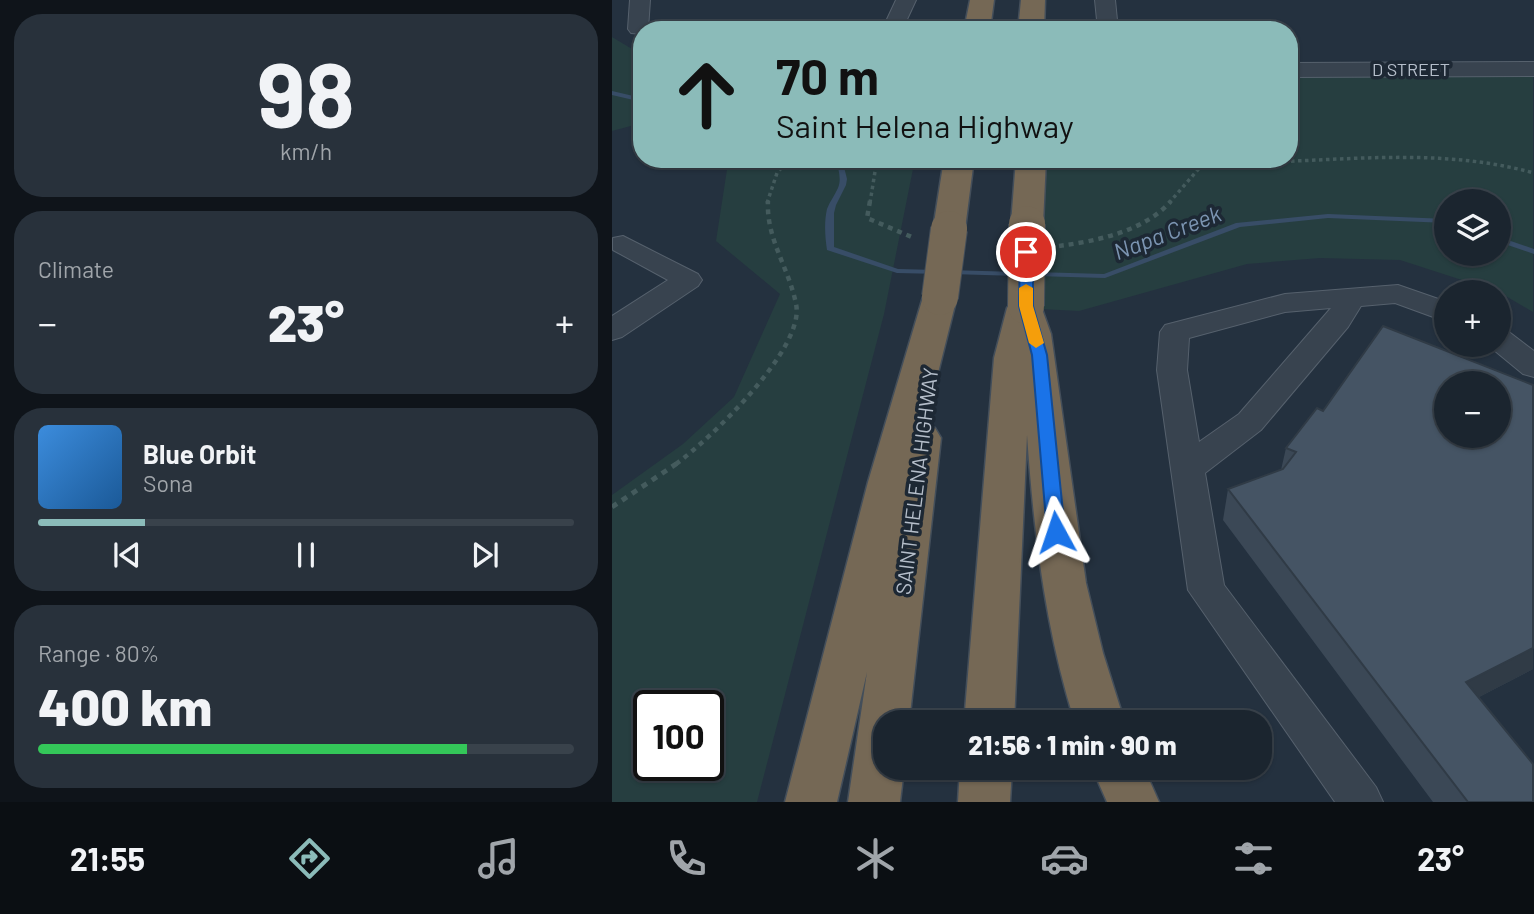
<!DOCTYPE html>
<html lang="en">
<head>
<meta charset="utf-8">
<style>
	body { margin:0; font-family:Barlow,sans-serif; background:#28313b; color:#f1f3f6; height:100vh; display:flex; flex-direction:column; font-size:26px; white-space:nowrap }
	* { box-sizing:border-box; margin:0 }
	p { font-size:23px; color:#a0a5aa }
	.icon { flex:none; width:38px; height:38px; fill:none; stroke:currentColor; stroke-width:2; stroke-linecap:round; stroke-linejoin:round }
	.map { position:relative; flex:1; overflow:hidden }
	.sheet { display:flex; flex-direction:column; gap:14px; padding:14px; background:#0f141a; width:612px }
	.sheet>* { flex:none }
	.top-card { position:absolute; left:21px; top:21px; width:665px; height:147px; border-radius:28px; box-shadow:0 2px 5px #0004,0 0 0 2px #39424b; background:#8bbbb9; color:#111; overflow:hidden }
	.controls { position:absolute; left:822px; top:189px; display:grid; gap:14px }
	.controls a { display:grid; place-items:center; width:77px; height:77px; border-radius:50%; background:#1b252f; box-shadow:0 2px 5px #0004,0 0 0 2px #39424b; font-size:35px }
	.speed { position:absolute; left:21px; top:690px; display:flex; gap:14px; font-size:35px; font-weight:700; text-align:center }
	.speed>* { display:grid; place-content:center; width:91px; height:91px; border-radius:50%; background:#1b252f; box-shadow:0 2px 5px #0004,0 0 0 2px #39424b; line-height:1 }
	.speed .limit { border:4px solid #111; border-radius:10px; background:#fff; color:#111 }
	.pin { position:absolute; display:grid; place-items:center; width:60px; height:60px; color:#fff; margin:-30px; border:4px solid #fff; border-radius:50%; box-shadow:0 2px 7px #0007 }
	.me { position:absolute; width:77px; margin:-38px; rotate:355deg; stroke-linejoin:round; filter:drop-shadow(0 0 5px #0008) }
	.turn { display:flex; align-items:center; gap:24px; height:147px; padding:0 28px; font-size:32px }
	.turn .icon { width:91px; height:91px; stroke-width:2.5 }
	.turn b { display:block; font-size:49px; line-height:60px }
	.big { font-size:52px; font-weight:800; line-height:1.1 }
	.sheet .card { flex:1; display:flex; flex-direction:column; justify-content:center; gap:10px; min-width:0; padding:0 24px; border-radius:28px; background:#28313b }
	.sheet .dial { align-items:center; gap:0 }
	.dial b { font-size:91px; line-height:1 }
	.song { display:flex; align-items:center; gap:21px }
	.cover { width:84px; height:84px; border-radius:10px; background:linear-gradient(135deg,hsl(210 70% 55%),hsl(210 70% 35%)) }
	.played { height:7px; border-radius:4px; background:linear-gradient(90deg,#8bbbb9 20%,#39424b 20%) }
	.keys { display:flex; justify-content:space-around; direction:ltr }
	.heat { display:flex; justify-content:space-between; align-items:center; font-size:38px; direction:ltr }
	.charge { height:10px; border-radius:5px; background:linear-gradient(90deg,#34c759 80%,#39424b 0) }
	.trip { position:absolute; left:261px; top:710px; width:399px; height:70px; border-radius:28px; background:#1b252f; box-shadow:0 2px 5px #0004,0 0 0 2px #39424b; font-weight:800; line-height:70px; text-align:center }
	.dock { display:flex; height:112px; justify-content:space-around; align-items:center; background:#0b0f13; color:#a0a5aa }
	.dock .icon { width:49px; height:49px }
	.dock .current { color:#8bbbb9 }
	.dock b { font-size:32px; color:#f1f3f6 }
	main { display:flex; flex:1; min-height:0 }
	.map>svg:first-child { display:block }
	.green { fill:#263e40; fill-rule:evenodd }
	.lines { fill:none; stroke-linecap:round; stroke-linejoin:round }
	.stream { fill:#384d67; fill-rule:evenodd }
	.minor-casing { stroke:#56616d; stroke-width:2 }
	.highway-casing { stroke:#434e5a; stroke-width:3 }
	.path-far2 { stroke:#445b5d; stroke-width:3.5; stroke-dasharray:3.5 3.5; stroke-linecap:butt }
	.path-far1 { stroke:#445b5d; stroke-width:4.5; stroke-dasharray:5 5; stroke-linecap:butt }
	.path { stroke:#445b5d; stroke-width:5; stroke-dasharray:6 6; stroke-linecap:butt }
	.minor { fill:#38434f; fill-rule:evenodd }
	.highway { fill:#756855; fill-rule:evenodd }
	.highway-bridge-casing { stroke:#434e5a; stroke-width:38; stroke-linecap:butt }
	.highway-bridge { stroke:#756855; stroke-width:36 }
	.wall { fill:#3b4856 }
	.shaded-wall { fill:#303b46 }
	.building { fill:#455464; stroke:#303b46; stroke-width:2; fill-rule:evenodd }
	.route { fill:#1a73e8; stroke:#114b97; stroke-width:2 }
	.slow { fill:#f59e0b }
	.labels { text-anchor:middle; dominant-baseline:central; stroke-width:7; stroke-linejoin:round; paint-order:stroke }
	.far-street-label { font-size:18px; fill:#b5beca; stroke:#1d2834 }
	.street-label { font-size:21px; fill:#b5beca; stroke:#1d2834 }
	.water-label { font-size:23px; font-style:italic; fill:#7c95b2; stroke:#1d2834 }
</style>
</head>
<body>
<main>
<section class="sheet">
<div class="card dial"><b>98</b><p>km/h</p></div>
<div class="card"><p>Climate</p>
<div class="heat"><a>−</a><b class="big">23°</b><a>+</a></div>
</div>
<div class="card">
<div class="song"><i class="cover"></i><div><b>Blue Orbit</b><p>Sona</p></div></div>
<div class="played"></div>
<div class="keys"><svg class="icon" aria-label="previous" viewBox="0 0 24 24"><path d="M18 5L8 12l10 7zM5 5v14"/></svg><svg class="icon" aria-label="pause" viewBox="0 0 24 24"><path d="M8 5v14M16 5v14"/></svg><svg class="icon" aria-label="next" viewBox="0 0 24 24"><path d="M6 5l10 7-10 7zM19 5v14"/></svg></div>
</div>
<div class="card"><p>Range · 80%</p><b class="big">400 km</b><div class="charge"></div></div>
</section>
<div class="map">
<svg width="922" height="802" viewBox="0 0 922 802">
	<rect width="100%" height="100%" fill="#24313f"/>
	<path class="green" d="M0 37 30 55V123L0 131Z
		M921 69V312L887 292 788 260 708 258 635 264 467 311 428 309 421 159H677V70ZM835 201H887V254H835Z
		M109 159H303L272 314 145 802H0V495L71 444 122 397 168 294 104 241 116 163ZM96 705V765H37V705Z"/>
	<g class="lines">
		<path class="stream" d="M0 91 30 98V102L0 95Z
			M224 159H230L235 179 234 185 224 205 222 213V247L286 269 325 270H328L329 272 328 274 285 273 215 250C213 237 212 222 215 209 218 201 223 195 226 188 230 178 226 169 224 159Z
			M716 214 835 219V223L716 218 628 227 493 278 423 276 419 274 423 272 492 274 624 223Z
			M887 237 922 249V254L887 242Z
			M336 270 406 272 410 274 406 276 339 274H336L335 272Z"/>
		<defs>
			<path id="minor" d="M18 0H38L36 29 30 30V34L19 33 16 29Z
				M284 0H304L290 30H270Z
				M483 0H503L506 30H486Z
				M922 62V76L677 77V63Z
				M11 236 86 274 90 280 86 286 10 337 0 340V316L56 280 1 250V238Z
				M786 285 835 302V322L783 303 749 306 736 327 649 430 593 473 612 585 764 787 771 802H723L576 590 545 370 548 332 553 325 673 294ZM719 308 627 414 587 442 575 370 577 338 673 312Z
				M887 329 897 332 922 351V377L911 374 877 346 887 345Z"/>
			<path id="highway" d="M358 0H382L378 30H352Z
				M409 0H433L432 30H406Z
				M332 159H362L353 229 348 236 337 239 326 236 321 229Z
				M404 159H434L431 224 426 231 415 234 404 231 399 224Z
				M328 286 340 289 345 297 313 425 323 428 329 438 297 723H273V768H292L288 802H236L255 672 225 802H173L256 482 311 297 316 289Z
				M414 295 426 298 439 334 474 583 491 653 513 723H463C433 628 422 533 415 435L402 723H352L382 358 395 308 402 298Z
				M348 768H400L398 802H346Z
				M480 768H532L547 802H495Z"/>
		</defs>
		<use href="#minor" class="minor-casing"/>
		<use href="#highway" class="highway-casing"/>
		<path class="path-far2" d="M658 162C747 159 835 149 922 173
			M155 203 165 173 177 159
			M258 203 265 159
			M557 203 590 165V159"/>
		<path class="path-far1" d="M258 201 255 218 302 238
			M447 246C485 241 533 231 559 201
			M64 464C97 440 194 348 184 304 177 268 154 239 156 201"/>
		<path class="path" d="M0 507 67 462"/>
		<use href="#minor" class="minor"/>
		<use href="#highway" class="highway"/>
		<defs>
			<path id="highway-bridge" d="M328 297 337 229
				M414 306 415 224"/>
		</defs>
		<use href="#highway-bridge" class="highway-bridge-casing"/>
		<use href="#highway-bridge" class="highway-bridge"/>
	</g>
	<path class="wall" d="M921 385V669L867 697 921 802H821L611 520 616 489 669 470 674 448 711 411Z"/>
	<path class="shaded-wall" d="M921 648V669L840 711 854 682Z"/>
	<path class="building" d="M771 326 921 385V648L854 682 921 764V802H856L616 489 671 469 684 452 674 448 705 408 711 411ZM835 383H887V436H835Z"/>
	<path class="route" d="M414 247 421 252V306L435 355 453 532 444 539 435 532 420 355 407 306 408 252Z"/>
	<path class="slow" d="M414 284 421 288V306L432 343 424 348 417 343 407 306V288Z"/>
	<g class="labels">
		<g class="far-street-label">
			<text x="799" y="69">D STREET</text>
		</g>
		<g class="street-label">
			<text transform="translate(304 481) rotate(-83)">SAINT HELENA HIGHWAY</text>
		</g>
		<g class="water-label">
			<text transform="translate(555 232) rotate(-21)">Napa Creek</text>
		</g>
	</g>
</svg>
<div class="controls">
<a><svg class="icon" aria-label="layers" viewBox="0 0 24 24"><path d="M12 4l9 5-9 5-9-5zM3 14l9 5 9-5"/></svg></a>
<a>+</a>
<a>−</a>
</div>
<div class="speed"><div class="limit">100</div></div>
<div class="pin" style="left:414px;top:252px;background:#d93025"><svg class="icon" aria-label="arrive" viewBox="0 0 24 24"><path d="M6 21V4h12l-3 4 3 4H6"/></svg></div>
<svg class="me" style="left:444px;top:532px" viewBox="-20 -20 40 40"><path d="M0-17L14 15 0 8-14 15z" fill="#1a73e8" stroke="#fff" stroke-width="4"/></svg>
<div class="trip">21:56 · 1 min · 90 m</div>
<div class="top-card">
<div class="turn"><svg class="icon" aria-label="ahead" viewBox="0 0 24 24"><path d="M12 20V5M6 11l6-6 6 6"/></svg><div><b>70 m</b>Saint Helena Highway</div></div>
</div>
</div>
</main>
<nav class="dock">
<b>21:55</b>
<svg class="icon current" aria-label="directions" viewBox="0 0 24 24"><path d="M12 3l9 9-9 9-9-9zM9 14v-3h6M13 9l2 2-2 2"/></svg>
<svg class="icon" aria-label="music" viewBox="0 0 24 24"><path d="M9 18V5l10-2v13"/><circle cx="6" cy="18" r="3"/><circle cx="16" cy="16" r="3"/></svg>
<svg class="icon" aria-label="phone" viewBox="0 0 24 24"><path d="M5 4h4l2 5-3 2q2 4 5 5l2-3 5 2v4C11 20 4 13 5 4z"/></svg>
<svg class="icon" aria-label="climate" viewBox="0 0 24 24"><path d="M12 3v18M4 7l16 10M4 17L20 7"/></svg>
<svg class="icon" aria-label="car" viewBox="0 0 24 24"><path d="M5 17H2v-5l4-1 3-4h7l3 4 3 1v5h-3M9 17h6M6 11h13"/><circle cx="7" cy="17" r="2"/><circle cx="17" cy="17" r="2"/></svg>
<svg class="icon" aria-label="filters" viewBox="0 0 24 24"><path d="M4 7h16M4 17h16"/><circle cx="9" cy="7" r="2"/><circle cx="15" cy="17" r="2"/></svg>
<b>23°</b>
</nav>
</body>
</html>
